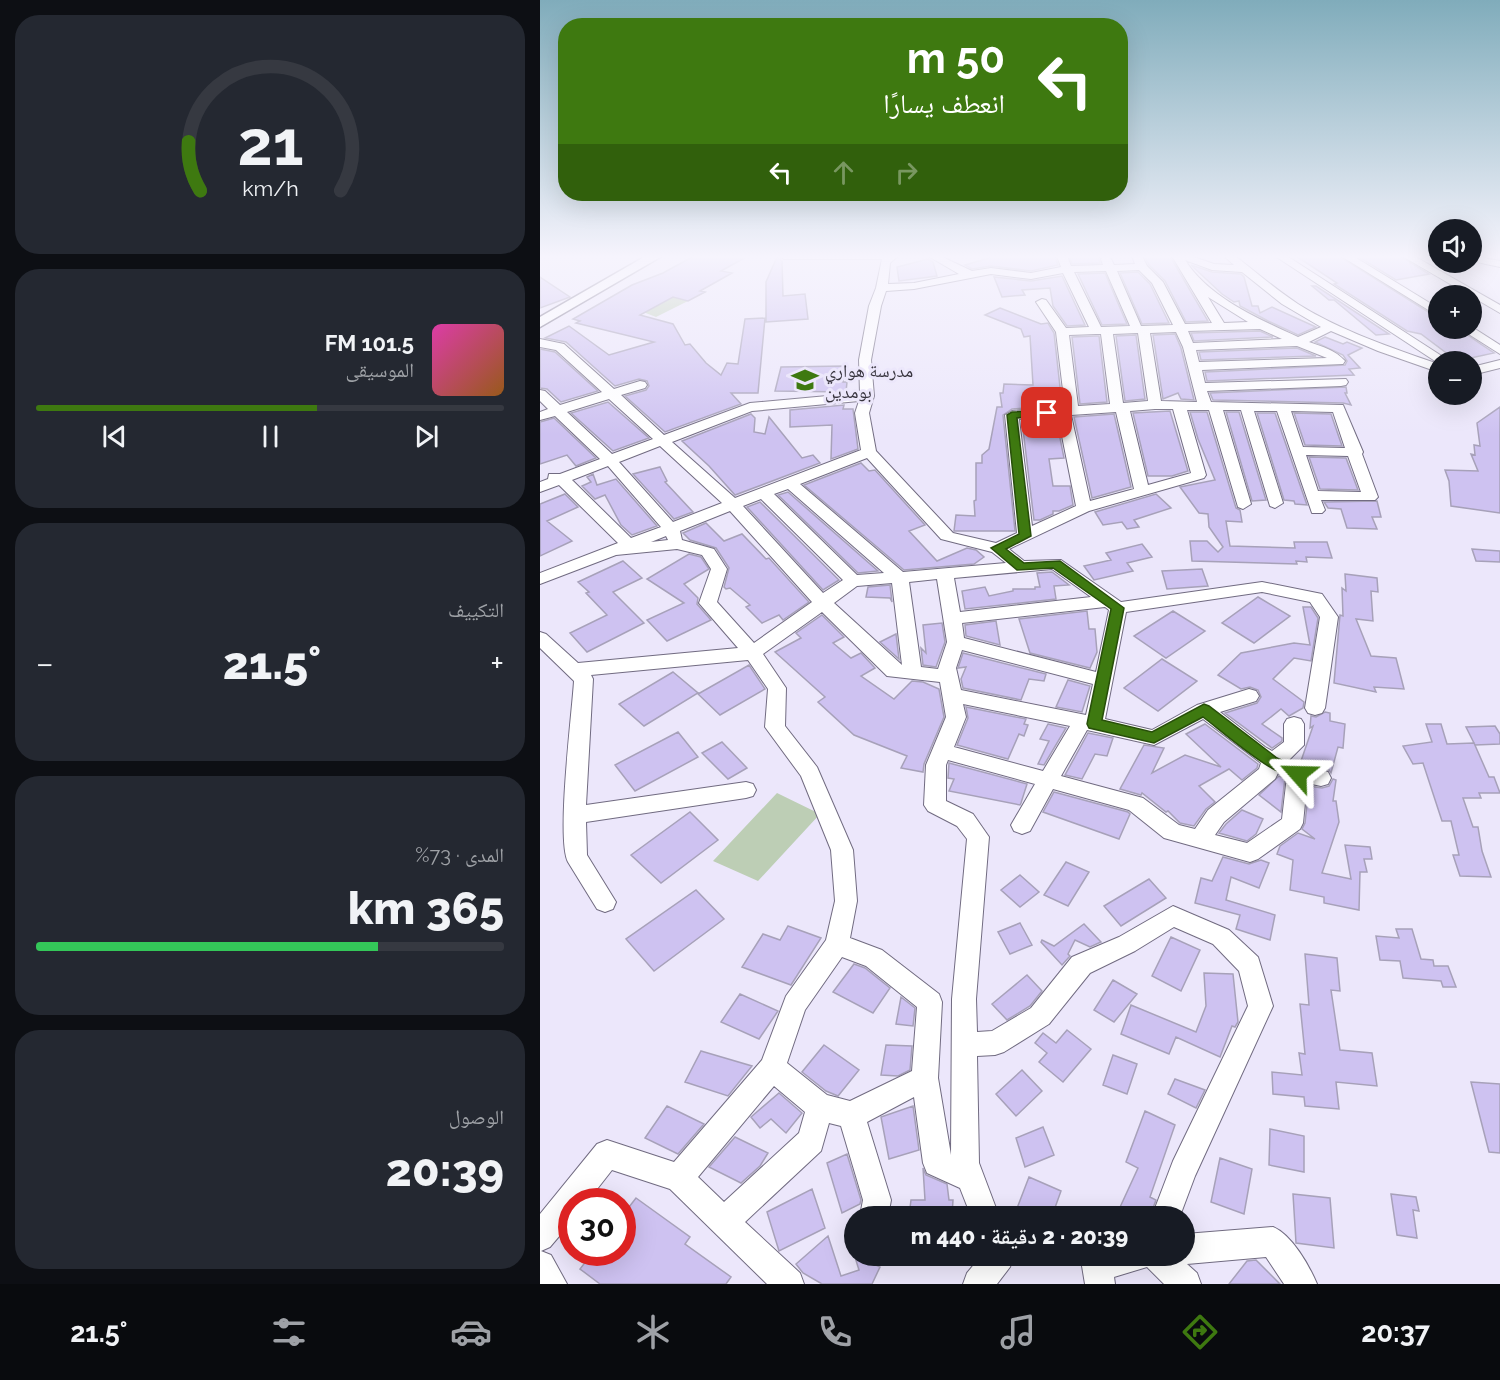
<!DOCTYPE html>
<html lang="ar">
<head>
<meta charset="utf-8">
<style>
	body { margin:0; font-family:Raleway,"Noto Naskh Arabic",sans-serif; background:#242831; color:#f1f3f6; direction:rtl; height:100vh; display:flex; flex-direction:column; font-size:22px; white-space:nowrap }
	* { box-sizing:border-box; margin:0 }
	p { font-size:20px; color:#9ea1a6 }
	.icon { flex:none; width:33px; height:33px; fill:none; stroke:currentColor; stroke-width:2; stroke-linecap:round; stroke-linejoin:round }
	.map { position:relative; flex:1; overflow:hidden; direction:ltr }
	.panel { display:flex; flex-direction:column; gap:15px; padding:15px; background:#0d0f14; width:540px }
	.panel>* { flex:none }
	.banner { position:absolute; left:18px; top:18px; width:570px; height:183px; border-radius:24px; box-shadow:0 6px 24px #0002; direction:rtl; background:#3e7910; color:#fff; overflow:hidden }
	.tools { position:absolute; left:888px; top:219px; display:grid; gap:12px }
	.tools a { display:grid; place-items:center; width:54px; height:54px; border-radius:50%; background:#171b24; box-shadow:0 6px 24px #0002; font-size:30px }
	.speed { position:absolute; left:18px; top:1188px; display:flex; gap:12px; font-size:30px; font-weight:700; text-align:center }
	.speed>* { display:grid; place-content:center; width:78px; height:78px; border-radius:50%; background:#171b24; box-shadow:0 6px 24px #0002; line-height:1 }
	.speed .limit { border:9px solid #d22; background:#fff; color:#111 }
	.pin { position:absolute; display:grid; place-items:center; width:51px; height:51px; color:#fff; margin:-26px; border-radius:12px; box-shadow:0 3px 9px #0006 }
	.me { position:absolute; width:66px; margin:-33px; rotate:295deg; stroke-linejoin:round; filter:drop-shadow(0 0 4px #0008) }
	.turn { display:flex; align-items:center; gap:21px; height:126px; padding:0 24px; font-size:27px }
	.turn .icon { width:78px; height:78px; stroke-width:2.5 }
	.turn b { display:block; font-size:42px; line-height:51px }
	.lanes { display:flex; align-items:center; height:57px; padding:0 24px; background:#0003; justify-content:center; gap:30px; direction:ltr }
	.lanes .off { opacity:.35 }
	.big { font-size:45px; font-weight:800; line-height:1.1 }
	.panel .widget { flex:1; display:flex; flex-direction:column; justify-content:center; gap:9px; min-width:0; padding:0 21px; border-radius:24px; background:#242831 }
	.panel .dial { align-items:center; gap:0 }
	.dial svg { height:156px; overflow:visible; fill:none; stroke:#363941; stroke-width:7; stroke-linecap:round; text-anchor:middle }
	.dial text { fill:#f1f3f6; stroke:none }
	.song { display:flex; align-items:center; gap:18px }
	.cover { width:72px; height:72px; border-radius:9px; background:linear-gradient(135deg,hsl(320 70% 55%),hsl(30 70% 35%)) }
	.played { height:6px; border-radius:3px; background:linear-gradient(90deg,#3e7910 60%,#363941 60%) }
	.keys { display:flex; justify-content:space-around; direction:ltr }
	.heat { display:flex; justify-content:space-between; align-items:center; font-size:33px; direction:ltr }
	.charge { height:9px; border-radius:4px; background:linear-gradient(90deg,#34c759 73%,#363941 0) }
	.trip { position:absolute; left:304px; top:1206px; width:351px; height:60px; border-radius:30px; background:#171b24; box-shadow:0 6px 24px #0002; font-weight:800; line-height:60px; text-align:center; direction:rtl }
	.menu { display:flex; height:96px; justify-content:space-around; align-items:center; background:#090b0e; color:#9ea1a6 }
	.menu .icon { width:42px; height:42px }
	.menu .on { color:#3e7910 }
	.menu b { font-size:27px; color:#f1f3f6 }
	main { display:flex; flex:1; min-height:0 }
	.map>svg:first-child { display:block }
	.green { fill:#bdceb5 }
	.building { fill:#cec2f1; stroke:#a7a1b9; stroke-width:1.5 }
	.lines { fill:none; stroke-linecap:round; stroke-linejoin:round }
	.minor-casing { stroke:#716b81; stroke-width:2 }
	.major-casing { stroke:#716b81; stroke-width:3 }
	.minor { fill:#fff; fill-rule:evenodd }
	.major { fill:#fff; fill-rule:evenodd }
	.route { fill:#3e7910; stroke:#284f0a; stroke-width:1.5 }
	.labels { text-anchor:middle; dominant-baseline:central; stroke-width:6; stroke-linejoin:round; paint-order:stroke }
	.far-poi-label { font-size:18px; fill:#38353f; stroke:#ece7fb; text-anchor:start }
</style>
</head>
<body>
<main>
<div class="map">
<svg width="960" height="1284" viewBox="0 0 960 1284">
	<rect width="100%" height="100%" fill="#ece7fb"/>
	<path class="green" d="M141 285 166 292 116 317 93 308Z
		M237 793 280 814 218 881 173 861Z"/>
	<path class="building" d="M154 256H208L181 271 192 273 160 291 165 292 148 301 133 297 100 315 133 324 145 345 150 344 166 363 181 375 187 363 198 364 205 319 225 318 218 393H191L201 404 125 432 85 396 106 390 109 386 107 381 99 379 75 386 26 342 5 338 29 326 69 355 114 342 36 323 40 321 33 319 92 285 123 273Z
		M456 256H515L518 265 491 271 451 266 432 269 425 265Z
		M529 256H562L559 258 560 263 532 264Z
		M604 256H630L668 321 646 322 625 281 609 265Z
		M756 256H799L898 318V328H917L954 353 917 361 881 334 867 331 794 284 797 283Z
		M817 256H860L889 274 856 280Z
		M237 257 242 261 243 296 265 294 268 319 226 322V282Z
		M388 259 393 262 397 276 359 281 357 267Z
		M651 265 672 272 701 274 704 277 712 306H718L720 313 732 307 776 327 758 335 728 321 700 306 699 301 694 302 682 294Z
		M598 272 610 284 629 323 602 324 580 273Z
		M565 273 587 324 562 325 538 274Z
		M522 276 545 325 527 326 513 306 510 288 482 290 485 295 462 297 454 277 491 281Z
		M0 277 30 297 0 308Z
		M772 286H776L849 334 836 335 794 300H789Z
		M460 308 501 324 508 323 514 333 522 405 472 409 463 415 475 531H414L416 515 435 516 434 501 436 500V463H442V455L449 449 457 407H462L460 393H463L464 384 493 385 490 336 484 337 481 329 445 315Z
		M720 331 733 337 654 341 651 333Z
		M635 334 641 348 654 400 641 399 638 393 623 399 613 335Z
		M596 335 605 399 585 401 576 336Z
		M556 336H559L567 402 540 404 532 337Z
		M785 337 803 344 807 342 822 348 808 355 820 368 809 369 814 375 667 381 665 372 805 365 807 361 803 355 775 342Z
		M757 348 776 356 661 360 659 352Z
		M0 349 15 352 58 391 21 402 7 389 0 388Z
		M305 366 303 382H307L306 392 235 391 241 367Z
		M806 387 807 393H805L811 405 803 403 673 400 670 393Z
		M68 402 109 438 73 451 31 413Z
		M304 405 303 409H313L318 449 291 459 292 425 250 427V410Z
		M960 407V513L911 506 909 481 905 470 938 471 931 454 935 455 934 445 940 446 937 423Z
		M630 411 648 471 632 476H608L593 413Z
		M650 412H667L696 508 700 510 702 522 686 521 690 546 755 548 754 542H787L792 558 766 557 767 562 756 561 757 564 652 561 650 541H667L678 552 683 547 669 527 668 514 659 513 640 487 675 480 658 439Z
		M686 412H699L726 500 712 501Z
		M717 413H735L767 505 755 504 754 501 744 500Z
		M754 413 791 414 802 446 765 445Z
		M211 414 215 418 214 432 225 434 229 417 262 458 273 455 280 463 195 495 169 466 142 441Z
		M574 414 591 487 552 498 534 417Z
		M14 418 56 458 36 466 27 455 0 464V422Z
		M516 418 524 458 509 459 513 486H530L533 505 519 511H513V514L500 520H494L482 421Z
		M769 457 806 458 818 490 780 489Z
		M321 463 329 471 335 470 385 525 369 531 397 561 427 548 436 550 444 557 434 564 364 570 264 485Z
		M120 467 127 481 125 482 153 512 134 519 93 474Z
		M53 474 57 485 76 479 117 526 92 535 81 525 65 495 55 499 42 486 51 482 47 477Z
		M248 492 338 571 318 573 238 495Z
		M25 494 38 507 7 521 32 541 0 556V504Z
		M616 494 631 508 594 520 599 527 587 529 582 522 563 525 555 512Z
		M837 501 841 517H832L837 529 807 528 801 509 788 508 784 502Z
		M220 502 299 580 283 590 207 507Z
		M166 523 184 541 202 534 226 559 229 558 269 602 243 620 239 615 222 623 206 607 210 605 190 588 186 589 184 587 189 568 176 548 150 540 143 533Z
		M602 544 612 557 587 563 593 571 554 580 544 566 571 560 566 553Z
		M932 549 960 551V562L936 561Z
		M149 554 161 557 169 569 144 584 158 598 157 604 171 620 127 641 107 620 144 603 107 579Z
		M83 561 102 578 73 592 104 623 47 652 30 633 67 615 46 593 49 592 38 582Z
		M662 569 668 586 627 589 622 571Z
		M512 572 529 585 514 586 516 599 425 609 422 591 445 587 449 596 473 591V589H495V587H500L497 573Z
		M805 574 837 578 838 592 831 591 833 621 816 619 831 656 856 658 864 689 834 687 836 692 794 683 800 615 803 616 802 588 806 591Z
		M350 585 352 602 350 598 326 597 328 587Z
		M718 597 750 616 714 643 682 623Z
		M763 607H771L778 618 771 661 754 658 733 679 764 702 763 708 749 716 741 709 722 724 742 738V741L732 748 685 713 717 703 721 697 718 690 710 687 701 689 678 675 701 653 754 643 770 645Z
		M547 611 549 629H555L557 652 550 668 490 653 479 619Z
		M633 611 665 631 626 658 594 636Z
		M282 615 304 637 293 643 311 658 321 653 335 668 321 676 354 699 372 681 383 682 399 689 404 717 384 764 383 772 361 768 367 756 314 735 278 702 285 697 235 652 261 638 256 633Z
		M456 621 460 645 426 636 425 625Z
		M402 623 405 642 396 667 383 665 381 648 386 653 383 625Z
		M356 634 359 659 340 642Z
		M423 653 506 674 504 681 489 679 481 700 423 688 421 679 426 667 418 668Z
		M622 659 657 681 618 711 584 688Z
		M209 665 225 689 180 715 158 694Z
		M133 672 158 693 104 726 79 704Z
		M528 680 550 686 542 712 516 707Z
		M426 707 486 719 484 724 488 725 484 736 479 734 468 759 417 745 428 718Z
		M785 712 790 713V721L805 724 803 748 798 747 791 773 789 770 761 761 773 726 770 728 771 716 776 717Z
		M508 724 526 728 504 765 498 764 509 741 500 739Z
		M665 724 718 764 717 768 702 780 689 769 659 786 675 802 666 809 654 826 640 823 628 811 626 812 602 793 601 795 580 789 604 745 624 748 612 773 645 755 681 767 646 734Z
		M886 724H901L907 744 934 743 949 777H954L960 793H939L941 798H923L933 827H938L942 851 951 877 920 876 913 855H919L911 821H902L883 763 873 764 863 746 892 742Z
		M955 726 960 734V744L935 745 926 727Z
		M138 732 158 757 95 791 75 765Z
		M548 733 573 738 567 756 555 754 542 779 525 775Z
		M182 742 207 768 188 779 162 753Z
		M409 763 487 784 481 803 480 805 409 791 414 779 408 778Z
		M739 776 745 778 741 812 719 795Z
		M793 779 796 780 793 801H796L799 822 782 873 811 879 805 845 830 847 832 859H824L827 872H820L819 910 784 903V897L750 890 753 860 737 854 740 846 758 833 775 839 762 829 765 823 769 786 782 788 789 786Z
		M514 792 588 812 590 814 579 839 503 812Z
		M702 810 723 819 716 834 707 841 679 833 686 824Z
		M150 812 178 840 121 883 91 855Z
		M683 857 709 864 721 860 729 863 719 888 691 877 686 900 735 915 730 940 696 929 700 915 655 903 661 878 672 881Z
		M526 862 549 872 528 906 504 895Z
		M480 875 499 892 480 907 461 890Z
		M609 879 626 898 581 926 564 906Z
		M156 890 184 919 114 971 86 939Z
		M480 923 492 945 470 954 458 932Z
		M544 924 561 942 550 947 535 940 528 954 530 956 522 965 501 942 502 940 514 946Z
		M248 926 281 938 251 985 202 967 223 934 240 940Z
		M856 929H872L881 959 893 960 894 966H908L916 987H903L901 981 863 978 860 961 840 960 836 936 859 938Z
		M631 937 660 950 641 991 612 976Z
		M765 954 797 958 800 991 791 990 800 1050 832 1053 837 1086 796 1082 799 1109 765 1106 764 1097 733 1094 732 1072 762 1075 759 1053 765 1054 760 1004 769 1005Z
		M314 964 325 968 350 988 333 1013 293 992Z
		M664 973 693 974 698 1022 695 1027 692 1026 680 1057 636 1037 629 1054 581 1034 591 1005 656 1032 666 1006Z
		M487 975 502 991 490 1006 467 1020 452 1004Z
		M573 980 597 994 574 1022 554 1010Z
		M200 994 238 1011 219 1039 181 1022Z
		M361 997 375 1008 373 1026 356 1024Z
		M527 1030 551 1049 523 1082 499 1062 507 1053 495 1043 503 1033 516 1043Z
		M284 1045 319 1070 298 1096 286 1091 262 1072Z
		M346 1045 372 1046 370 1070 358 1076 341 1075Z
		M161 1051 212 1066 188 1096 145 1082Z
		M573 1055 597 1064 587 1094 563 1085Z
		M482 1070 502 1091 476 1116 456 1094Z
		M635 1079 665 1090 656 1108 628 1094Z
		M931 1082 960 1084V1153L949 1152Z
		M239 1093 262 1113 246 1133 231 1119 220 1128 211 1117Z
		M127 1106 164 1124 138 1154 105 1138Z
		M373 1106 379 1150 349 1159 341 1117Z
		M605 1111 635 1125 610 1197 616 1200 610 1216H576L598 1168 586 1162Z
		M503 1127 514 1155 485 1167 476 1138Z
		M730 1129 764 1136V1172L729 1165Z
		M195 1137 228 1153 220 1166 201 1183 169 1167Z
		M307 1154 321 1200 320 1204 302 1213 287 1163Z
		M680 1158 712 1169 704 1214 671 1202Z
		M383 1168 386 1175 407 1184 409 1200H413L412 1216H369L371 1200H385Z
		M489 1177 521 1191 512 1216H474Z
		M272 1189 285 1228 239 1251 227 1212Z
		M753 1194 790 1198 794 1248 756 1243Z
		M851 1194 876 1197 879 1211 873 1210 877 1238 857 1235Z
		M96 1198 150 1237 145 1244 191 1277 186 1284H60L40 1269 53 1252H82V1216Z
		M288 1236 301 1276 319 1270 314 1254 340 1267 332 1284H282L263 1273 256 1264Z
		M716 1260 740 1284H689L707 1261Z"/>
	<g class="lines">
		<defs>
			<path id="minor" d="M239 256H358L350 263 348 284 374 283 419 274 388 256H400L432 271 451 268 491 273 521 267 517 256H527L531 266 563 265 561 259 566 256 570 257 574 265 595 264 592 256H602L607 266 623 282 645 324 672 323 632 256H651L674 264 694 265 684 256H695C716 272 735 289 758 304 801 331 850 347 898 364V372L838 351 791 331 769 342C783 347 795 350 805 361L803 364 662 370 665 383 806 379 808 382 806 385 801 386 667 391 671 402 803 405 823 452 822 454 838 497 835 500H781L785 510 782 513H772L737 411H714L743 503 735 508 730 506 701 410H683L711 504 703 509 698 507 669 410H647L666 475 664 478 549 511 469 549 484 561 521 560 581 602 722 582 782 594 798 617 785 708 782 713 775 715 768 713 765 708 780 617 770 602 722 592 586 612 565 719 612 730 657 705 709 689 716 691 719 696 716 701 680 712 725 747 732 751 744 742V724L747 719 754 717 761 719 764 724V745L749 760 788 772 791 778 788 784 781 786 767 783 763 823 760 829 718 859 710 862 624 838 589 810 513 789 490 831 482 834 474 831 471 825 495 784 408 760 406 765V801L433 814 449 837 436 999 437 1032 452 1031 491 1008 532 957 579 937 633 906 689 930 718 957 733 1006 655 1176 640 1216H612L633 1161 708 1006 699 971 673 944 634 927 595 951 550 973 509 1024 464 1052 455 1055 437 1056 439 1163 459 1216H431L420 1188 387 1173 383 1163 374 1097 327 1122 351 1200 348 1216H320L323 1200 301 1126 289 1123 281 1151 205 1222 260 1273 264 1284H227L130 1189 72 1170 47 1202H32V1221L10 1247 1 1251 11 1255 27 1284H0V1214L57 1144 67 1140 134 1162 222 1060 246 996 286 940 295 901 291 850 261 776 225 727 228 689 208 660 51 675 53 679 46 805 206 782 213 784 216 790 213 796 206 798 46 822 47 855 76 902 73 909 65 912 57 909 28 862C16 839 32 714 34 681L0 648V632L6 634 38 663 198 648 159 603 171 569 162 555 137 549 76 555 0 584V573L78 543 19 485 0 492V482L8 479 9 474H20L60 459 15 416 0 420V412L8 409 0 401V390L5 391 20 405 62 392 16 350 0 347V339L24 344 74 389 100 381 105 382 107 385 105 388 81 395 124 435 210 403 320 393 319 360 329 306 336 288 342 259H244ZM645 260 672 270 702 272 742 304 781 327 758 337C719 319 669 298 645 260ZM599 270 612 283 633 325 601 326 577 271ZM566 271 590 326 561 327 534 272ZM523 273 549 327 526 328 506 300 502 299 496 302 516 332 525 407 472 411 465 415 477 533 456 543 413 533 336 451 329 413 334 396 331 360 341 306 346 291 374 289 451 274 491 279ZM668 297 708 322 684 323ZM720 329 742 339 653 343 648 331ZM636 332 643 347 657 402 621 401 610 333ZM598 333 608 401 583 403 573 334ZM556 334H561L570 404 538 406 529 335ZM757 346 787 358 659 362 656 350ZM69 399 113 439 72 454 27 412ZM319 401 315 413 321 450 195 498 132 442 212 411ZM615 409H633L651 473 608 485 590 411ZM751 411 793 412 805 448 763 447ZM576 412 594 489 550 501 531 415ZM518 416 536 506 492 526 479 419ZM120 446 182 503 133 522 79 462ZM766 455 808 456 821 492 778 491ZM327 458 401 539 452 552 466 563 363 572 260 484ZM68 466 121 527 91 538 32 480ZM248 489 344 573 317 575 234 494ZM221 499 303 580 283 593 203 506ZM190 511 272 602 214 643 177 602 187 569 174 549 142 540 140 531ZM126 536 128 540 111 542ZM512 569 551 597 420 612 414 578ZM397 579 407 642 398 669 381 667 369 582ZM352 583 362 665 294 603 317 586ZM565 607 569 610 556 672 424 638 422 623ZM282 612 347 676 400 682 406 717 386 765 384 805 388 811 417 826 427 839 412 999 411 1155 398 1078 402 1002 399 994 342 950 310 938 317 901 313 850 277 767 245 726 246 688 223 654ZM422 650 553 684 546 715 421 690 416 668ZM423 704 530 726 503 771 414 747 426 717ZM663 719 721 763 719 769 668 810 655 829 639 825 603 798 521 776 547 730 614 745ZM738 773 747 776 742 819 707 843 675 835 684 822 735 779ZM302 957 326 966 377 1007 372 1071 310 1101 287 1095 247 1063 265 1010ZM234 1086 265 1112 259 1133 184 1202 158 1177Z
				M735 256H747L911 362H898V363Z
				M801 256H813L898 308V316Z
				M862 256H874L960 305V313Z
				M932 256 960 261V267L932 261Z
				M932 327 960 345V354L919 328Z
				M960 360V368L932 375V367Z
				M733 1227C752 1235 769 1265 777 1284H744L726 1257 647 1264 657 1273 661 1284H624L607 1267 574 1277 575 1284H545L542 1266 546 1256H645V1234Z
				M441 1256H474L470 1267 457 1284H423L427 1273Z"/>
			<path id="major" d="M106 256H122L0 327V317Z"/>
		</defs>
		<use href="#minor" class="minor-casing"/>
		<use href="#major" class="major-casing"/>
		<use href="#minor" class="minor"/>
		<use href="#major" class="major"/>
	</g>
	<linearGradient id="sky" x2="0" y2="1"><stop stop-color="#80acbb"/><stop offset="0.59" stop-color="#f6f4fd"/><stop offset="1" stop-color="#f6f4fd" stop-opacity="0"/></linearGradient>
	<rect width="960" height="435" fill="url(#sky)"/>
	<path class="route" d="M507 410 512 413 510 415 477 418 491 536 466 549 484 563 520 561 584 608 562 720 612 732 664 704 669 706 737 758 764 770 766 774 764 778C742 785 682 731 663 717L614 743 549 728 547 724 571 609 513 568 477 570 451 548 479 534 467 415 472 412Z"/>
	<defs>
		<symbol id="school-bare" viewBox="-9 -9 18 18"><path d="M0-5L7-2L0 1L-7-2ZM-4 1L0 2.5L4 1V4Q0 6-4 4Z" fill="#3e7910" stroke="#ece7fb" stroke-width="2.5" paint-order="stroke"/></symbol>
	</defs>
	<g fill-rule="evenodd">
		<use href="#school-bare" x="246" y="361" width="38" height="38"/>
	</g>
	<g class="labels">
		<g class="far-poi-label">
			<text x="285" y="370">مدرسة هواري<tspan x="285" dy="21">بومدين</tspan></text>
		</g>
	</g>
</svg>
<div class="tools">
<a><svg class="icon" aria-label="sound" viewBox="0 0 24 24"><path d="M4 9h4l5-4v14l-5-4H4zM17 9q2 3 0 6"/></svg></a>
<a>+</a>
<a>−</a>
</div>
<div class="speed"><div class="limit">30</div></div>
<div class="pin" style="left:507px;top:413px;background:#d93025"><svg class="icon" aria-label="arrive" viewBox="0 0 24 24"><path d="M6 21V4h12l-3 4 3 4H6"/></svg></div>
<svg class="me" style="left:758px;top:774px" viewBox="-20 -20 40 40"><path d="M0-17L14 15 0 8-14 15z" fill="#3e7910" stroke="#fff" stroke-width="4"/></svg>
<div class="trip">20:39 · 2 دقيقة · 440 m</div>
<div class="banner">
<div class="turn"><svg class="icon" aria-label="left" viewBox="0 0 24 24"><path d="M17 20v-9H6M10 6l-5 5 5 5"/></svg><div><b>50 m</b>انعطف يسارًا</div></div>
<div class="lanes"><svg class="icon" aria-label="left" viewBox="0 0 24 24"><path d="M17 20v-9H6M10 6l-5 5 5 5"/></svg><svg class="icon off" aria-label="ahead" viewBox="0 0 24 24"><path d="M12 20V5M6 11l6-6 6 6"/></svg><svg class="icon off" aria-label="right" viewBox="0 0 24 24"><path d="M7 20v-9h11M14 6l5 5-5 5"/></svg></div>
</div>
</div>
<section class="panel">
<div class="widget dial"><svg viewBox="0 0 100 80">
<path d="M14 69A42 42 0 1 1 86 69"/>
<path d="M14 69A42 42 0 0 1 8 44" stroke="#3e7910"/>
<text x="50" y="56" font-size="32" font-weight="700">21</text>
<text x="50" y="72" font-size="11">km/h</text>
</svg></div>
<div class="widget">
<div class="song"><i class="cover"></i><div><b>101.5 FM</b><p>الموسيقى</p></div></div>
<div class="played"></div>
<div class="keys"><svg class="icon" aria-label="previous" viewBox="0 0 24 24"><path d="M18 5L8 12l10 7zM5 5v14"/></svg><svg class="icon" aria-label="pause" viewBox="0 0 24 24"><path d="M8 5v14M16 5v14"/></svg><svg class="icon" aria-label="next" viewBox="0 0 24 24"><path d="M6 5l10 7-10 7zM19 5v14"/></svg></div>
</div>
<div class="widget"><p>التكييف</p>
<div class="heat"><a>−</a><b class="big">21.5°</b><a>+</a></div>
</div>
<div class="widget"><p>المدى · 73%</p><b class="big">365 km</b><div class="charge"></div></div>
<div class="widget"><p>الوصول</p><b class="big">20:39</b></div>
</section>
</main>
<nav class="menu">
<b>20:37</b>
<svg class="icon on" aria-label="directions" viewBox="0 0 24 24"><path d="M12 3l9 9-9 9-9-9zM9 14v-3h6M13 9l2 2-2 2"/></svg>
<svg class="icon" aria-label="music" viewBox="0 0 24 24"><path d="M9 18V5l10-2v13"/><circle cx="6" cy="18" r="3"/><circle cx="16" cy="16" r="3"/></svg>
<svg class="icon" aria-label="phone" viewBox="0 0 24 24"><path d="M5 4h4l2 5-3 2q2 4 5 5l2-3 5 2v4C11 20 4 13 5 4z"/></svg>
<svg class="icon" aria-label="climate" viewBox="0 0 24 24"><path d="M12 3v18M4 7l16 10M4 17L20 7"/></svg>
<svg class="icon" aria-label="car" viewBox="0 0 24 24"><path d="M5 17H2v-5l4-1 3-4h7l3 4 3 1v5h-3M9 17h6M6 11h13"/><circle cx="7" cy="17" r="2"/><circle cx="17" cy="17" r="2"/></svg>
<svg class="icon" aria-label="filters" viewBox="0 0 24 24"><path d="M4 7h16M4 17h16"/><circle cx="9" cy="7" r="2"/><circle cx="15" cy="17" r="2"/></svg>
<b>21.5°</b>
</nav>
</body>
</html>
